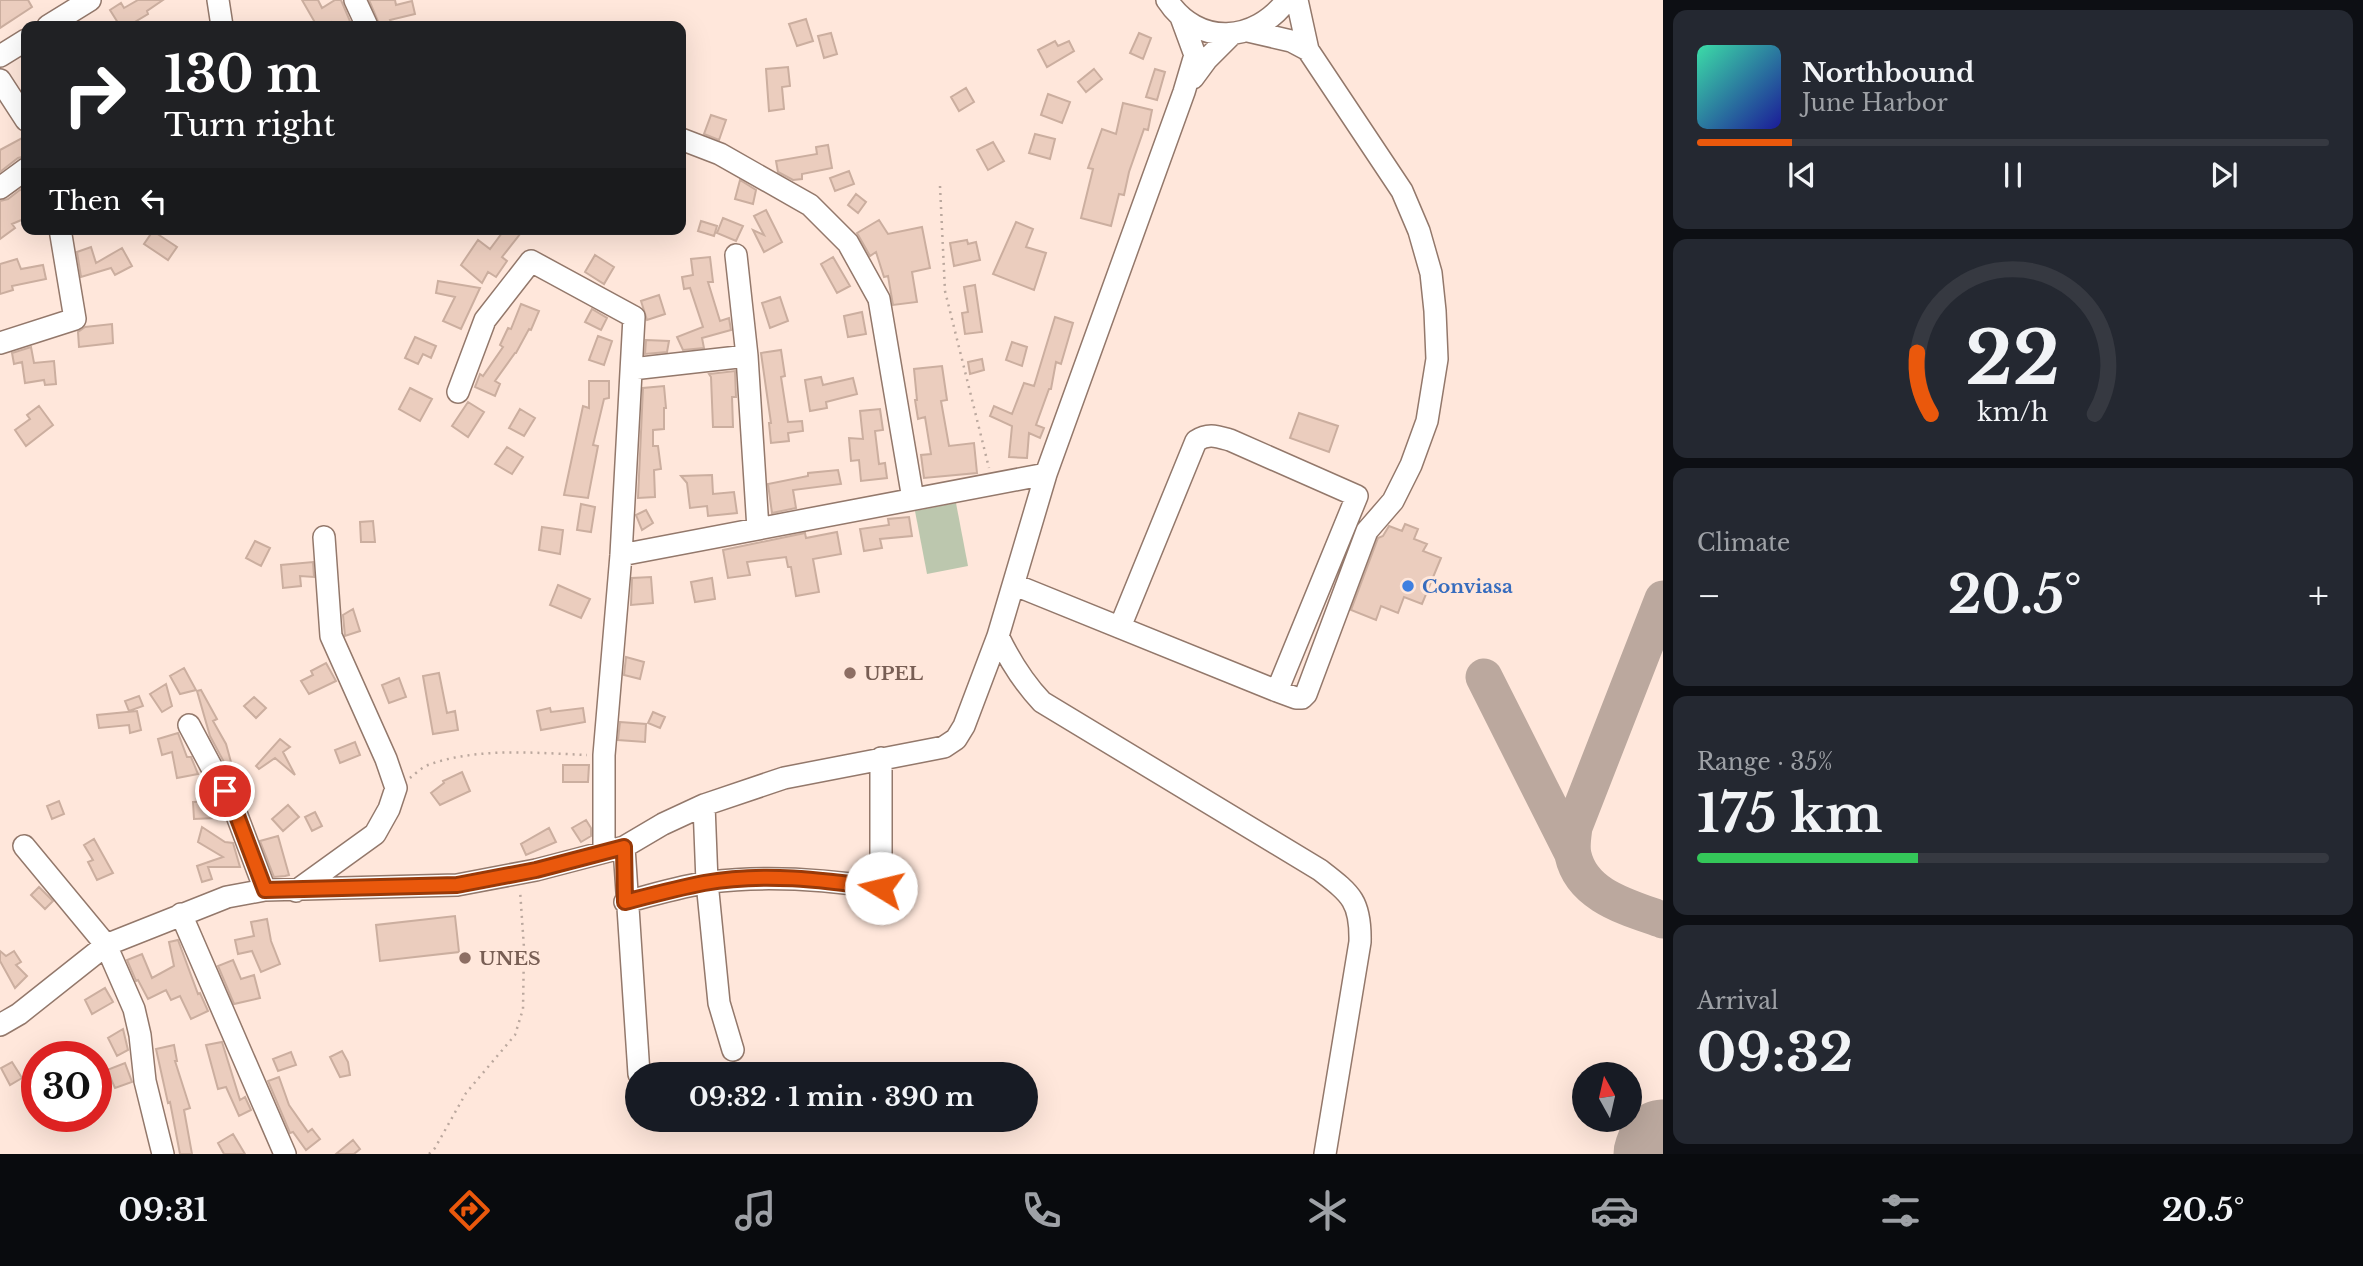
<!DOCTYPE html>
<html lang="en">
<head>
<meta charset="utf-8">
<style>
	body { margin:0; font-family:"Libre Baskerville",serif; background:#242831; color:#f1f3f6; height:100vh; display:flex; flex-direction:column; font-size:26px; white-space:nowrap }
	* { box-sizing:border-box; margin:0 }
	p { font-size:23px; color:#9ea1a6 }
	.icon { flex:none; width:38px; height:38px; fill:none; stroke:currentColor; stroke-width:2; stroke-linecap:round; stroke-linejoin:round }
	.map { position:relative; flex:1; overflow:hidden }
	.details { display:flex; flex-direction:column; gap:10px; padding:10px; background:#0d0f14; width:700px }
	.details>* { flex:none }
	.top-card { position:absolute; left:21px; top:21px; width:665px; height:214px; border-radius:14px; box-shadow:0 7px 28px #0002; background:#202124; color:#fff; overflow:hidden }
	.needle { width:46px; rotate:352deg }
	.buttons { position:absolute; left:1572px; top:1062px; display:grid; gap:14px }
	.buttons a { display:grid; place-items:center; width:70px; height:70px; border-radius:50%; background:#171b24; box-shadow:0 7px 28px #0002; font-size:35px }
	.speed { position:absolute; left:21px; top:1041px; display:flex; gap:14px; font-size:35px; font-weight:700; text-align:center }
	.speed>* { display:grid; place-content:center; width:91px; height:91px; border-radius:50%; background:#171b24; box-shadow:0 7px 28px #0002; line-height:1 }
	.speed .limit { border:10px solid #d22; background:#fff; color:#111 }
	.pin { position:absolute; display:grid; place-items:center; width:60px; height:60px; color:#fff; margin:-30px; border:4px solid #fff; border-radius:50%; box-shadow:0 2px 7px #0007 }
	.me { position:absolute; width:77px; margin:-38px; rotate:279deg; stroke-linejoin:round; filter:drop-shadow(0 0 5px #0008) }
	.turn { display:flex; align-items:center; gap:24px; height:147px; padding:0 28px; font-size:32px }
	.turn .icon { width:91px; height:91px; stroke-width:2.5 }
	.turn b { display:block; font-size:49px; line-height:60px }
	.then { display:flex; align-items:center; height:66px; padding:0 28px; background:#0003; gap:14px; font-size:26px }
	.big { font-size:52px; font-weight:700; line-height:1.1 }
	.details .tile { flex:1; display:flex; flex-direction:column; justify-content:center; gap:10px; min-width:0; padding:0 24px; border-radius:14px; background:#242831 }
	.details .dial { align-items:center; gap:0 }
	.dial svg { height:182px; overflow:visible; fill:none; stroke:#363941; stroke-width:7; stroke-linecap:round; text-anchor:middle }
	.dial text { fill:#f1f3f6; stroke:none }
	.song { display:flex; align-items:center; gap:21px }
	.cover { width:84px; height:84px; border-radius:10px; background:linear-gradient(135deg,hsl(160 70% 55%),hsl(240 70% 35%)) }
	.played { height:7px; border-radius:4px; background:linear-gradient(90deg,#ea580c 15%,#363941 15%) }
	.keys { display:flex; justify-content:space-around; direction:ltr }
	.heat { display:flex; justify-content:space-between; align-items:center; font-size:38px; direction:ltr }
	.charge { height:10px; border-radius:5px; background:linear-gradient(90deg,#34c759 35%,#363941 0) }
	.trip { position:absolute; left:625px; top:1062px; width:413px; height:70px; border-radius:35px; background:#171b24; box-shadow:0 7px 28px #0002; font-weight:700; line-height:70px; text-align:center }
	.tabs { display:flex; height:112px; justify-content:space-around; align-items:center; background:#090b0e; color:#9ea1a6 }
	.tabs .icon { width:49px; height:49px }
	.tabs .current { color:#ea580c }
	.tabs b { font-size:32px; color:#f1f3f6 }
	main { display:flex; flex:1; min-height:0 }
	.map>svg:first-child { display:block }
	.green { fill:#bcc7ae }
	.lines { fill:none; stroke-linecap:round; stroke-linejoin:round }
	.taxiway { stroke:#bba89e; stroke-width:37 }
	.runway { stroke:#bba89e; stroke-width:93 }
	.building { fill:#ebcdbe; stroke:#cbae9f; stroke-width:2 }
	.minor-casing { stroke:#93786b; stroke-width:24 }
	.path { stroke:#bba89e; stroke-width:2.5; stroke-dasharray:2 5; stroke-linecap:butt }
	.minor { stroke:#fff; stroke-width:21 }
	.route-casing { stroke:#983908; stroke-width:18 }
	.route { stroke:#ea580c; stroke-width:12 }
	.shop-dot { fill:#3f7fe0; stroke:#ffe7db; stroke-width:2.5 }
	.education-dot { fill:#8d6e63; stroke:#ffe7db; stroke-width:2.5 }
	.labels { text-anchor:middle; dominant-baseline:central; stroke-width:6; stroke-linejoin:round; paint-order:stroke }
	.shop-label { font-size:19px; font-weight:bold; fill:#366cbe; stroke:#ffe7db; text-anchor:start }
	.education-label { font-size:19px; font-weight:bold; fill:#785e54; stroke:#ffe7db; text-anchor:start }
</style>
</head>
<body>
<main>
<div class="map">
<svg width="1663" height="1154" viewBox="0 0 1663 1154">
	<rect width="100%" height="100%" fill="#ffe7db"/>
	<path class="green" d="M956 503 968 566 927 574 915 511Z"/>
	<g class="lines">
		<path class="taxiway" d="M1663 599 1574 827C1573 835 1571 846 1573 855 1582 896 1627 907 1663 920
			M1484 677 1572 852"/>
		<path class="runway" d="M1660 1154 1663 1146"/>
	</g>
	<path class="building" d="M0 0H28L32 7 0 28Z
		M138 0H163L147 11 148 14 128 26H120L110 10 121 3 124 8Z
		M302 0H318L322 8 335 0H341L350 21 341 26H334L331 22 324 26H317Z
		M369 0H395L396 5 412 1 415 14 390 20 392 26H380Z
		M806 19 813 41 797 46 789 24Z
		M831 33 837 54 824 58 818 36Z
		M1139 33 1151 38 1143 59 1130 53Z
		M1055 41 1058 46 1069 41 1074 51 1047 67 1038 50Z
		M788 67 790 86 782 87 784 109 769 111 766 69Z
		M1094 69 1102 79 1086 92 1078 82Z
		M1155 69 1165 72 1157 100 1146 97Z
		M966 88 974 102 959 111 951 97Z
		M1048 94 1070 102 1062 123 1041 115Z
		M1123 103 1152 110 1148 130 1144 129 1129 172 1124 195 1119 194 1111 226 1081 218 1093 169 1088 168 1102 129 1116 134Z
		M711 115 726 120 719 140 704 134Z
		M1035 134 1055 139 1050 159 1029 153Z
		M22 138 26 146V156L18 158 0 172V150Z
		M993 142 1004 161 988 170 977 150Z
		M828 145 832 168 802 174V179L793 180 778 172 776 161 817 154 816 147Z
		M849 171 854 184 835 191 830 178Z
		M740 180 756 190 753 204 735 199Z
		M21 189 26 202V218L12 224 15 228 0 239V201L8 199Z
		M856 194 866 202 858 213 848 205Z
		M766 210 782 242 764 252 753 230 764 235 754 216Z
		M723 218 743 226 736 241 717 233Z
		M879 220 888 234 922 227 930 268 912 272 917 302 893 305 888 276 884 277 876 252 870 256 857 233Z
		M701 221 717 226 714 236 698 231Z
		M1016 222 1033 229 1026 247 1046 253 1034 290 993 274Z
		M505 229H524L502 257 507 261 496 277 488 272 482 283 461 265 478 240 490 249Z
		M153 231 177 247 168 260 144 244Z
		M967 240 968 244 976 242 980 260 954 266 950 243Z
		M91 247 96 263 122 248 132 266 115 275 111 268 81 277 77 252Z
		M595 255 614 267 604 284 585 272Z
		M710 257 713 282H708L720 321 729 318 731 330 702 338 704 348 683 350 677 337 703 327 690 288 684 289 682 277 693 275 691 259Z
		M833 257 850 286 837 293 821 264Z
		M17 259 21 269 43 265 46 279 12 286 13 290 0 294V264Z
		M438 281 480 288 461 329 443 321 455 297 436 293Z
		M975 285 982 332 965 334 962 313 968 312 964 287Z
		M659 295 665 314 647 320 641 301Z
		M780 297 788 321 770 328 762 303Z
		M521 304 539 311 531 330 529 329 516 353H515L495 381 500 384 495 396 475 387 480 374 483 376 503 347 500 345 508 328 511 329Z
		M592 309 607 318 601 330 585 322Z
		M862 312 866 334 848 337 844 316Z
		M1055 317 1073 323 1061 364 1056 362 1051 389H1049L1036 425 1044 428 1040 438 1029 433 1027 458 1009 457 1012 426 990 416 994 406 1012 414 1024 383 1034 386Z
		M112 324 113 343 79 347 78 332 85 327Z
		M598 336 612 341 604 365 589 360Z
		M415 337 436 346 431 358 423 354 418 364 405 358Z
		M646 340 669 341 667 352 645 354Z
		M1012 342 1027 347 1022 366 1006 360Z
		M31 347 34 363 54 361 56 384 45 385 44 380 25 383 22 362 14 364 12 353Z
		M781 350 785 376 781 377 788 422 802 421 803 431 788 433 789 441 771 443 769 423H771L761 353Z
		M982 359 984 370 970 374 968 362Z
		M942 366 947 400 941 401 949 446 974 443 977 473 924 478 921 455 931 454 925 417 918 419 915 400H917L914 369Z
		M735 371 736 397H732L733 427H713L711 377 709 374Z
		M821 377 823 385 853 378 857 394 826 402 827 408 810 411 805 380Z
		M589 381H609V398L604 399 593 445 598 446 588 498 564 495 583 406 589 408Z
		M664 386 666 408H664V429L653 430V446H658L661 469 654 470 655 497 638 498 643 388Z
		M410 388 432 399 420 421 399 409Z
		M468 402 484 412 468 437 452 426Z
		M39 406 53 425 26 446 15 430 30 419 27 415Z
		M520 409 535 418 524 436 509 428Z
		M880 409 883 430 875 431 879 464 885 463 887 478 861 481 859 460 851 461 849 438 863 439 860 411Z
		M1299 413 1338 426 1329 452 1290 438Z
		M507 447 523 457 512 474 495 464Z
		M838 470 841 484 793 490 796 508 772 513 768 484 808 476V473Z
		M712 475 713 494 734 492 737 513 708 516 707 506 690 508 687 483 681 476Z
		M581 504 595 507 591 532 577 530Z
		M646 510 653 523 642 530 636 515Z
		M909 517 912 536 880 539 882 548 864 551 860 529 889 525 888 519Z
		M373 521 375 542H361L360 522Z
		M1405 524 1418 529 1414 539 1427 544 1423 551 1441 558 1422 604 1404 597 1398 613 1381 606 1376 620 1351 610 1378 538 1383 536 1389 526 1402 531Z
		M542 527 563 530 560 554 539 550Z
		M837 532 841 554 813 559 819 592 796 596 791 567H788L786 557 747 562 750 575 728 578 723 550 805 533 806 538Z
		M255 541 270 548 261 566 246 558Z
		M313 562 314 577 300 576 301 586 283 588 281 565Z
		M651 577 653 603 631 605 632 578Z
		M712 578 715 599 695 602 691 582Z
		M558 585 590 599 581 618 550 605Z
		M353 609 360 631 345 636 343 615Z
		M626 657 644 662 640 679 624 675Z
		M326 663 336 681 309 694 301 681 313 675 311 671Z
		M184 668 196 690 180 694 170 676Z
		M439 673 447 713 455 711 458 730 433 734 423 676Z
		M399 678 406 697 389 703 382 685Z
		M166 684 172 706 162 712 150 694Z
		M201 690 217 719 213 721 226 744 231 762 225 764 210 736 197 691Z
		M139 696 143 706 129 711 125 701Z
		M254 697 266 708 256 718 244 706Z
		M550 708 551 712 583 708 585 722 541 730 537 711Z
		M137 711 141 730 130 733 129 725 99 728 97 715Z
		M653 712 665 717 660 728 648 723Z
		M620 722 646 724 645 742 618 740Z
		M178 733 187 757H191L198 774 177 778 172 752 162 755 158 739Z
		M280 739 290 747 283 752 295 775 275 758 259 769 256 766Z
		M355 742 360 755 340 763 335 750Z
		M563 765H589L588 782H563Z
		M462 772 470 791 440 805 431 793 444 783 443 781Z
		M59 801 64 814 52 819 47 806Z
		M215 801 216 818 194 819 193 802Z
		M288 805 299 817 283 831 272 819Z
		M315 812 322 826 312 831 305 817Z
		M586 820 591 828V836L581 842 572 828Z
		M202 827 225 842 233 843 240 867H208L212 879 202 882 197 866 223 857 198 842Z
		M549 828 556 842 526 855 521 844Z
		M278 836 289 875 285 876 274 877 260 841Z
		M94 839 113 873 97 880 88 862 93 860 84 845Z
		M39 887 53 901 45 909 31 895Z
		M455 916 459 952 380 961 376 925Z
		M267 919 271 941 280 964 261 972 252 951 238 954 235 940 254 936 251 922Z
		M178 940 198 994 200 993 208 1011 191 1019 180 996 171 1000 166 990 148 999 138 980 136 981 127 960 142 954 152 978 174 966 169 942Z
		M0 951 6 956 14 951 21 962 16 965 27 976 15 988 0 961Z
		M233 960 241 979 254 975 260 998 234 1004 218 966Z
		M105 988 113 1002 92 1014 85 1000Z
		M123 1029 128 1050 117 1056 108 1038Z
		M222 1042 240 1100 245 1097 251 1110 239 1116 226 1087 218 1089 206 1045Z
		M174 1045 177 1061H175L190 1108 184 1110 192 1154H180L170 1102 168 1103 156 1049Z
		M342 1051 348 1062 350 1075 340 1077 330 1057Z
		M291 1052 296 1065 278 1071 273 1059Z
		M12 1062 22 1078 10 1085 1 1068Z
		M125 1063 132 1082 115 1088 107 1070Z
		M279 1077 289 1105 308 1132 312 1129 320 1139 306 1150 293 1132 290 1133 268 1081Z
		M233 1134 245 1154H224L218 1143Z
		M353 1140 360 1149 354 1154H336Z"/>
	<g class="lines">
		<defs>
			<path id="minor" d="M218 0 222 26
				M355 0 367 26
				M1167 0C1198 47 1255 43 1287 0
				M48 26 90 0
				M1248 31 1291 41 1308 50
				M0 56 26 40
				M1193 78 1207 59 1232 34
				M0 80 26 120
				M681 139 720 154 810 205 848 243 879 299 913 499
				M0 188 26 169
				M736 255 747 356 758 529
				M0 343 75 319 60 229
				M632 369 747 356
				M458 392 485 320 531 261 634 317 621 555 604 755V851
				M621 555 1046 474
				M1015 585 1277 691 1357 496 1230 440C1216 436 1208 433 1196 441L1120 627
				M998 636C1010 661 1023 682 1042 702L1320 870C1351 894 1361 901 1360 942L1325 1154
				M1277 691 1296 698H1302L1306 694 1367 531 1393 501 1411 465 1427 421 1437 359 1435 311 1431 273 1419 231 1402 191 1308 50 1297 0
				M189 725 236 813 265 890
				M704 805 707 882 719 1003 733 1050
				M24 846 106 945 134 1009 140 1035 145 1081 163 1154
				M624 847 639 1074
				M296 891 375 834 389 809 396 788 386 759 331 636 324 537
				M625 902C653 895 681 886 710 882 768 875 823 879 881 888V758
				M181 914 285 1154
				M0 1025 19 1014 106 945 227 897 265 890 457 885 536 870 624 847 663 824 704 805 784 778 944 747 956 739 964 726 998 636 1046 474 1184 92 1195 55 1181 17"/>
		</defs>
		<use href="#minor" class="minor-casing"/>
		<path class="path" d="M940 186 945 291 989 468
			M410 778C415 774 421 768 428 765 477 747 536 753 587 755
			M429 1154 435 1148 466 1093 515 1035 523 1009 524 948 520 890"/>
		<use href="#minor" class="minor"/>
	</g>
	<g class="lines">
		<defs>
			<path id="route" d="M225 791 236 813 265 890 457 885 536 870 624 847 625 902C652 895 678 888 704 883 763 872 823 880 881 888"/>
		</defs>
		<use href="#route" class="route-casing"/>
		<use href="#route" class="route"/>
	</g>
	<circle class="shop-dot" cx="1408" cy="586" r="7"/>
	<g class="education-dot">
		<circle cx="850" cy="673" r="7"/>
		<circle cx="465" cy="958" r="7"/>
	</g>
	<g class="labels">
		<g class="shop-label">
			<text x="1422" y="586">Conviasa</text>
		</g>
		<g class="education-label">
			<text x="864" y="673">UPEL</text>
			<text x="479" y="958">UNES</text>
		</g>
	</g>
</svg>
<div class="buttons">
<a><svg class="needle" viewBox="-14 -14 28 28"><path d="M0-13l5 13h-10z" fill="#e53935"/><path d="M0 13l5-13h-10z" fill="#9ea1a6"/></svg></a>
</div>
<div class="speed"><div class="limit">30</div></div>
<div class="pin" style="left:225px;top:791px;background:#d93025"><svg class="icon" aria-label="arrive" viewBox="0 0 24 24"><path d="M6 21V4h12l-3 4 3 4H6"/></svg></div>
<svg class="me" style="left:881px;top:888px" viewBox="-20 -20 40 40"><circle r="19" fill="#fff"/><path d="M0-13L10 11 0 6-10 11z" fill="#ea580c"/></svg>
<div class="trip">09:32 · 1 min · 390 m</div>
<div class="top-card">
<div class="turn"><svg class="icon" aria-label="right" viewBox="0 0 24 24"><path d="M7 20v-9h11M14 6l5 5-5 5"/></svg><div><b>130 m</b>Turn right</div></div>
<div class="then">Then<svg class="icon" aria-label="left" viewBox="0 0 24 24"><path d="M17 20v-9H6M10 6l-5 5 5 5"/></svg></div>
</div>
</div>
<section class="details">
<div class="tile">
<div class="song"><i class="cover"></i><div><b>Northbound</b><p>June Harbor</p></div></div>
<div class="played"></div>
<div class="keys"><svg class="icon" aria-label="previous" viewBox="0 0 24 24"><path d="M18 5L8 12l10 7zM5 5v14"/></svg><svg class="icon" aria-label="pause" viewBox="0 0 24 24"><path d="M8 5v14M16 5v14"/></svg><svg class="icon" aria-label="next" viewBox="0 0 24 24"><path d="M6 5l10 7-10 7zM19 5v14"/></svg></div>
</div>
<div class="tile dial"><svg viewBox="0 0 100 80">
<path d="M14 69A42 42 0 1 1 86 69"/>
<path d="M14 69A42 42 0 0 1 8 42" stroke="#ea580c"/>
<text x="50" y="56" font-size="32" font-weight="700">22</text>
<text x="50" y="72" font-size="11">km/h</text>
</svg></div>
<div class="tile"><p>Climate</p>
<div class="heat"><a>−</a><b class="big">20.5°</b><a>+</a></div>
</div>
<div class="tile"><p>Range · 35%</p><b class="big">175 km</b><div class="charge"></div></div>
<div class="tile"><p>Arrival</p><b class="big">09:32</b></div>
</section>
</main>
<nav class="tabs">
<b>09:31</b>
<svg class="icon current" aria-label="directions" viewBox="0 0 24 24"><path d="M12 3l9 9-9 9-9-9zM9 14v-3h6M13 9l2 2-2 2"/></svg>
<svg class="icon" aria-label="music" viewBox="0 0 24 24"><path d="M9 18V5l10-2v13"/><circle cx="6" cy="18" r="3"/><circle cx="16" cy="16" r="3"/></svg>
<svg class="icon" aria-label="phone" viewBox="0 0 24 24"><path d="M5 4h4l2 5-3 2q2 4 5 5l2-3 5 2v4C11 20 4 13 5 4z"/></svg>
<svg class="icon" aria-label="climate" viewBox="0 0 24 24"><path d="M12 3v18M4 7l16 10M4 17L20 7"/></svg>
<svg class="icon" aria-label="car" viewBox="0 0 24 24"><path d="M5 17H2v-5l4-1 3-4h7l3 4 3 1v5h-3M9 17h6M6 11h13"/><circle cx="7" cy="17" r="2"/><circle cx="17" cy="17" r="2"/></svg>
<svg class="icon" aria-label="filters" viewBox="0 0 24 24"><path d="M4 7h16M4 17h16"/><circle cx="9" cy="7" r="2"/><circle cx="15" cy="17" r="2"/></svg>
<b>20.5°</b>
</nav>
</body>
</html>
